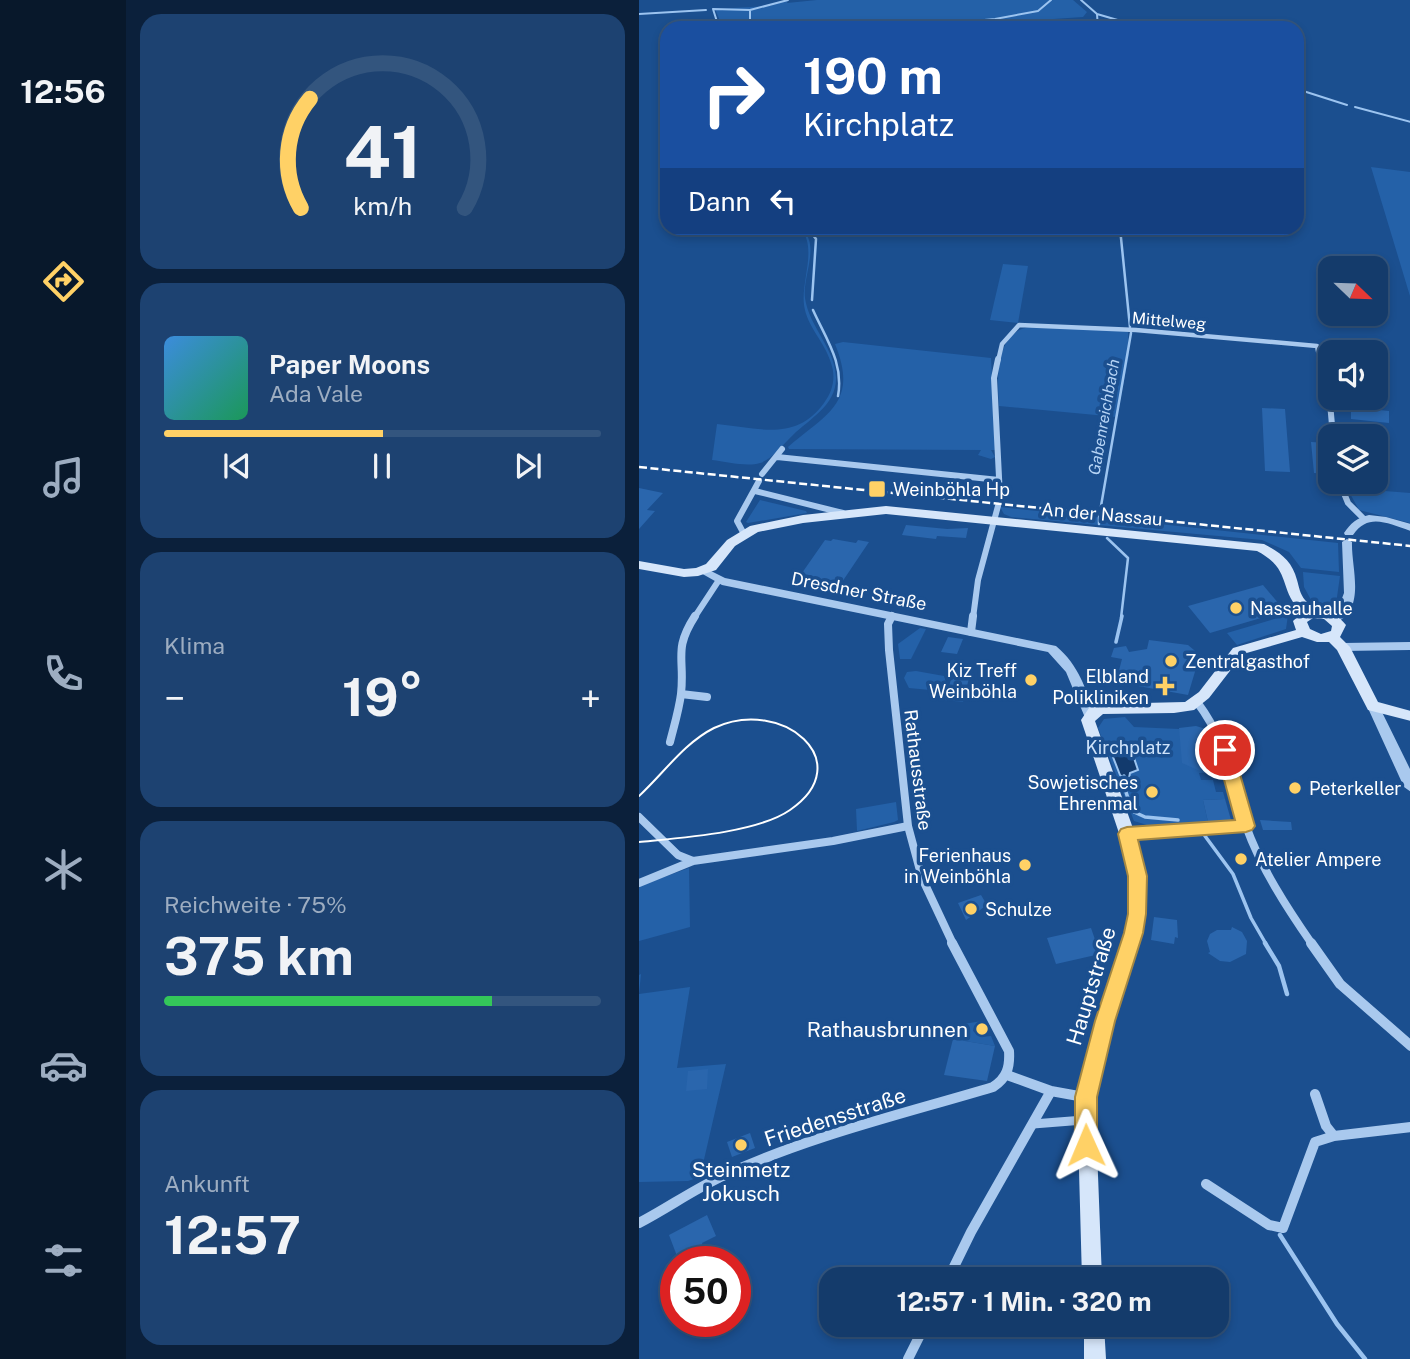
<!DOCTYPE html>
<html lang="de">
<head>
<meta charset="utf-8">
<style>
	body { margin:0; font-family:"Public Sans",sans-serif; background:#1d4271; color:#f1f3f6; height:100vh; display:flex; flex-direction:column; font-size:26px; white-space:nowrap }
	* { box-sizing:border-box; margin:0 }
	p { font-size:23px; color:#9dadc1 }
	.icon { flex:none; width:38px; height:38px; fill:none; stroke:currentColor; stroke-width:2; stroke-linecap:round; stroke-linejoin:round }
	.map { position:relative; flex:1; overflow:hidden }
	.sheet { display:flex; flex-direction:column; gap:14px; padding:14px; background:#0b203b; width:513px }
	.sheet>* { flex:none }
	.hud { position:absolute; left:21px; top:21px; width:644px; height:214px; border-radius:21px; box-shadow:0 4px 10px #0003,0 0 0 2px #33557e; background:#1a4fa0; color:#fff; overflow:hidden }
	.needle { width:46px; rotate:113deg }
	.controls { position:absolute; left:679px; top:256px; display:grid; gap:14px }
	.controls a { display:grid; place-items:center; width:70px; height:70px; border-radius:14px; background:#143b6b; box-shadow:0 4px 10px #0003,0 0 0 2px #33557e; font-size:35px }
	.speed { position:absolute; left:21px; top:1246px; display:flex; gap:14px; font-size:35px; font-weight:700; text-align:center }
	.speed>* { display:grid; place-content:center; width:91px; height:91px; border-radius:50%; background:#143b6b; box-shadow:0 4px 10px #0003,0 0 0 2px #33557e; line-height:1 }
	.speed .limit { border:10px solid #d22; background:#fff; color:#111 }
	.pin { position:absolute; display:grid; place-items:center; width:60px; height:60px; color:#fff; margin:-30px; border:4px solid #fff; border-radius:50%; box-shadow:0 2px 7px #0007 }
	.me { position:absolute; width:77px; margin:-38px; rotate:359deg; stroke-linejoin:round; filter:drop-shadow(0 0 5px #0008) }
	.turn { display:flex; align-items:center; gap:24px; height:147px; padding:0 28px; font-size:32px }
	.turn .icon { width:91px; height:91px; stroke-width:2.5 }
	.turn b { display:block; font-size:49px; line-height:60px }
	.then { display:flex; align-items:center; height:66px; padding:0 28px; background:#0003; gap:14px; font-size:26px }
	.big { font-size:52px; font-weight:700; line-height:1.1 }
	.sheet .tile { flex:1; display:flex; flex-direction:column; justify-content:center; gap:10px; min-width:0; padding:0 24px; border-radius:21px; background:#1d4271 }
	.sheet .dial { align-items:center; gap:0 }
	.dial svg { height:182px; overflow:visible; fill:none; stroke:#33557e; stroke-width:7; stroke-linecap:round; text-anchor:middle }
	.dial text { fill:#f1f3f6; stroke:none }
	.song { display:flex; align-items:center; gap:21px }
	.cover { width:84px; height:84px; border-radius:10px; background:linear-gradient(135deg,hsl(210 70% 55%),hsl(150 70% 35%)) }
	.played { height:7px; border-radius:4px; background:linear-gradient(90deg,#ffd166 50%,#33557e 50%) }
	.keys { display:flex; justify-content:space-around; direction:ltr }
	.heat { display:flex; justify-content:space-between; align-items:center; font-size:38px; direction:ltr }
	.charge { height:10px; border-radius:5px; background:linear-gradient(90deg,#34c759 75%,#33557e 0) }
	.trip { position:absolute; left:180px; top:1267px; width:410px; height:70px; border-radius:21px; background:#143b6b; box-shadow:0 4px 10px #0003,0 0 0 2px #33557e; font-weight:700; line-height:70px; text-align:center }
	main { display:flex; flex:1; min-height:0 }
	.menu { display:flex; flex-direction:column; width:126px; justify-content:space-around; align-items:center; background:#08182b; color:#9dadc1 }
	.menu .icon { width:49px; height:49px }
	.menu .on { color:#ffd166 }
	.menu b { font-size:32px; color:#f1f3f6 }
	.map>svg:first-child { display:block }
	.green { fill:#2461a8 }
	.water { fill:#123a6d; stroke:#9cc4f0; stroke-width:2 }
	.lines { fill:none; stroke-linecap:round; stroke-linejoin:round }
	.stream-far3 { stroke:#9cc4f0; stroke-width:2 }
	.stream-far2 { stroke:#9cc4f0; stroke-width:2.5 }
	.stream-far1 { stroke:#9cc4f0; stroke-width:3.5 }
	.stream { stroke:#9cc4f0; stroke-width:4.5 }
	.building { fill:#2a66ad }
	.pedestrian { stroke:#a9c9ee; stroke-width:9 }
	.minor-far3 { stroke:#a9c9ee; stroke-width:4.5 }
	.minor-far2 { stroke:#a9c9ee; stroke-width:6 }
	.minor-far1 { stroke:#a9c9ee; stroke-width:8 }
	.minor { stroke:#a9c9ee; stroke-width:10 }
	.tertiary { fill:#a9c9ee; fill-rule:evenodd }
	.secondary { fill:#d6e6fa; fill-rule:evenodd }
	.tram { stroke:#fff; stroke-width:2 }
	.rail { stroke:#fff; stroke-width:2.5; stroke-dasharray:8 3.5; stroke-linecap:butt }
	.route { fill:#ffd166; stroke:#a68842; stroke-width:2 }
	.poi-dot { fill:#ffd166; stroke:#1b4f8f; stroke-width:2.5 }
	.labels { text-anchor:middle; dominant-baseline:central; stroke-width:7; stroke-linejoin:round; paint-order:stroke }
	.far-street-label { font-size:16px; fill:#fff; stroke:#1b4f8f }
	.far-water-label { font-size:16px; font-style:italic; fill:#b5d3f5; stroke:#1b4f8f }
	.poi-label { font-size:18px; fill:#fff; stroke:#1b4f8f; text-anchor:start }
	.street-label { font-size:18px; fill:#fff; stroke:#1b4f8f }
	.park-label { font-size:18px; fill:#cfe3fa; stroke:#1b4f8f }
	.near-street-label { font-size:21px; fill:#fff; stroke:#1b4f8f }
	.near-poi-label { font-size:21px; fill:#fff; stroke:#1b4f8f; text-anchor:end }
</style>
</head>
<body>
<main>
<nav class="menu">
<b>12:56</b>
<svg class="icon on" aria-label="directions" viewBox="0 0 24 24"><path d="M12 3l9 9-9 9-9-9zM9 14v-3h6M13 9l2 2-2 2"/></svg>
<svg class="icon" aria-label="music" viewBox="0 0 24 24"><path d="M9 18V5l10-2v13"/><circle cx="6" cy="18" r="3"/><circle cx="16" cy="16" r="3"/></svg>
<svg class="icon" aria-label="phone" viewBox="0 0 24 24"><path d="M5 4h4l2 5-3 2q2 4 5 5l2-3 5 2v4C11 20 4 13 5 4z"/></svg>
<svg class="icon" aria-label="climate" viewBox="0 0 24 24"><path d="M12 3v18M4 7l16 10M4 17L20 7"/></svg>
<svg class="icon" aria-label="car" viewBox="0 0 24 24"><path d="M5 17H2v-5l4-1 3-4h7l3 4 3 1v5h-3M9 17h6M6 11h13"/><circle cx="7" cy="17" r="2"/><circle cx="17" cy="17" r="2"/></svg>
<svg class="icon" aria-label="filters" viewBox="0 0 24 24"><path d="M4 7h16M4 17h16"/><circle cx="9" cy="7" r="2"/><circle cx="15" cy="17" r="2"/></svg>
</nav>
<section class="sheet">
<div class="tile dial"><svg viewBox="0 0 100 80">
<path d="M14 69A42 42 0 1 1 86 69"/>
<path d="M14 69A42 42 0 0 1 18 21" stroke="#ffd166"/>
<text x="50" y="56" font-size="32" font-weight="700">41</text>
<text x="50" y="72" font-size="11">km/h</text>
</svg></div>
<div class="tile">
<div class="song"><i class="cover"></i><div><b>Paper Moons</b><p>Ada Vale</p></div></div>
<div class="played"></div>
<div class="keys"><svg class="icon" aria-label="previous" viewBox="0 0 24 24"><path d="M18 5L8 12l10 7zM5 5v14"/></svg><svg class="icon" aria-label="pause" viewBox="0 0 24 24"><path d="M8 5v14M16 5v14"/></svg><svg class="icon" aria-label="next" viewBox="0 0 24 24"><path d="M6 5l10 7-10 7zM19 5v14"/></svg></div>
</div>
<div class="tile"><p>Klima</p>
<div class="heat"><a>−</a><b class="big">19°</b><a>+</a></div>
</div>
<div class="tile"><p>Reichweite · 75%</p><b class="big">375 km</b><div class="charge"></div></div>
<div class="tile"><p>Ankunft</p><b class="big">12:57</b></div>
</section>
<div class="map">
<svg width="772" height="1359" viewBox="0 0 772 1359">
	<rect width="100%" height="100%" fill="#1b4f8f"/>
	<path class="green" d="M149 0 148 3 178 0H434L448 12 444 17 284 28H84L76 9 131 6Z
		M732 167 771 172V296Z
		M161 228C183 243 163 276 166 298 170 327 196 348 197 377 198 405 170 419 154 435 144 444 134 459 121 463 108 467 88 462 73 460L78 424C120 428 157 442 185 403 194 391 197 377 192 363 186 342 168 327 165 305 162 280 179 247 161 228Z
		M364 264 389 266 379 323 351 320Z
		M393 327 489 331 490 355 478 417 360 406C358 379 356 329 393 327Z
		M204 342 352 358 357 450H352L356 457 352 459 339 455 342 450 150 449 149 447C188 413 220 403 196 344Z
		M708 488 771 493V523L720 510Z
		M121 500 167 511 168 513 109 523 107 522Z
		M361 507 699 543 700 572 662 568 650 552 623 540 372 517 365 514Z
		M664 572 701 576 697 604 694 607 672 600 665 587Z
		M649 615 647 629 598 645 588 633Z
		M281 628 287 629 272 659H261L259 644Z
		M277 671 305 676 308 685 291 690 270 688 265 678 268 672Z
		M486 717 495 727 540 729C556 755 524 761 566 770L569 765 577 763 579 772 560 773 562 780H574L577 792H584L586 799 564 800 569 822 508 825 495 821 459 728 465 719Z
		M257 802 259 820 255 822 218 831 217 809Z
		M50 868 51 927 0 941V886Z
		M2 974 0 994 51 987 38 1068 87 1064 61 1177 49 1181 0 1182V975Z
		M343 1021 335 1026 334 1031 342 1037 352 1036 356 1046 314 1039 318 1025Z"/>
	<path class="water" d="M482 751 494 755 499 770 491 773 490 778 486 779 481 775 474 757Z"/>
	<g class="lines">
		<path class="stream-far3" d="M442 0 458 14 459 28
			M0 14 67 10
			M458 14 506 28
			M264 22 291 25 356 19 399 11 412 0
			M80 28 74 9 111 10 149 0
			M104 28 111 19V10
			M227 28 259 22
			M658 89 708 105
			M716 107 772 122"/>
		<path class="stream-far2" d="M169 228 177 239 173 300
			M481 228 491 327
			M174 310C187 339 205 363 199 396
			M462 506 492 333
			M460 517V524
			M468 538 489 558 482 618"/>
		<path class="stream-far1" d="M477 642 483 616
			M485 776 487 792 493 811 506 817 539 820
			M566 836 594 874 612 918 627 944"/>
		<path class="stream" d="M626 943 640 966 648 994
			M641 1235 698 1324 726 1359"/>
	</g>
	<path class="building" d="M712 407 750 411V423L712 419Z
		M623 408 646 409 651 472 626 471Z
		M672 442 689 443 691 474 675 473Z
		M0 488 24 493 8 510 16 511 0 529Z
		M267 525 308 529 329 528 327 538 298 536 297 539 263 535Z
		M194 539 217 543 219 540 230 542 197 591 156 583 186 540 192 541Z
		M624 585 646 611 571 633 549 606Z
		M309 637 324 639 318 654 302 652Z
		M510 640 549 645 561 655 549 695 477 682 483 659 472 657 475 648 487 646 490 652 508 649Z
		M313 676 330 678 324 702 306 700Z
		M557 726 567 729 576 757 578 765 561 761 570 775 543 763 540 728Z
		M586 799 592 820 569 822 564 800Z
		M621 820 652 822 653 830H624Z
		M342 895 348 905 327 920 319 903Z
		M515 917 538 920 539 938 536 937 535 944 512 940Z
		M593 927 603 932 608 941 607 954 591 962 581 961 569 953 571 952 568 941 571 934 578 930H592Z
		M452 928 461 954 417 964 408 938Z
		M314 1039 356 1046 348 1081 305 1075Z
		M69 1069 68 1089 47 1091 49 1071Z
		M111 1133 116 1148 93 1157 88 1142Z
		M68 1215 77 1236 63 1243 64 1247 44 1258 42 1254 38 1256 30 1235Z"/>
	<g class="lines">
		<path class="pedestrian" d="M394 1124 445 1120"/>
		<path class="minor-far3" d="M359 361 363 344 380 325 497 330 678 346 681 361"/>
		<path class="minor-far2" d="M359 359 355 378 361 497
			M681 359 691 403 694 436
			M138 457 360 480
			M123 474 143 449
			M700 481 709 503 725 519
			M116 491 204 513
			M105 534 98 521 120 481
			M55 618 80 580
			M334 618 339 580 359 506"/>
		<path class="minor-far1" d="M253 616 249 624 250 650 269 826 283 878 314 944
			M332 632 334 616
			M704 647 772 646
			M42 694 68 697
			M558 702C591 746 589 778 607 826 622 868 648 908 673 944
			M31 742C35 726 40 710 42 694 46 658 34 650 56 616
			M0 817 39 855 54 861
			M489 834 607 826
			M0 883 54 861 194 841 269 826"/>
		<path class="minor" d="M672 943 701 984 772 1046
			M368 1075 412 1091 445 1097
			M676 1094 687 1126 695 1136
			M567 1184 630 1225 644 1228 676 1142 695 1136 772 1127
			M0 1223C29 1208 55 1189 84 1176 170 1136 264 1114 354 1087 368 1078 371 1067 370 1051L313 943
			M309 1279 332 1232 412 1091
			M269 1359 286 1325"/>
		<path class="tertiary" d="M730 515 747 517 772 524V531C749 524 730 512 714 535H706L705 533C712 523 717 518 730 515Z
			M708 539 713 542C712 568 728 610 696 623L690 619 699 609 705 593 703 542Z
			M64 567 86 578 417 646C440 665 447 690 457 717L451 721 447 720 427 672 409 652 83 585 60 572 58 570 60 568Z
			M734 702 740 706 772 771V792L765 787 728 706Z"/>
		<path class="secondary" d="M247 506 625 544C642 553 653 561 658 580 660 587 661 594 666 600 678 615 692 606 707 625L701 637 711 647 739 702 772 711V721L729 710 698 650 690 642H678L663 637 604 654 570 698 555 710 535 713 464 714 456 721 502 851 507 900 503 933 475 1021 456 1097 463 1279H443L438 1097 457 1021 487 933 491 900 486 851 442 720 450 708 462 704 546 702 560 692 594 648 657 630 654 621 663 613C638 588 654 570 618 551L247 514 164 523 119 532 96 546 77 570 59 576 45 577 0 569V561L45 569 57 568 67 564 88 540 111 526 164 515ZM674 618 685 619 693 626 692 631 682 634 671 629 668 622Z
			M445 1325H465L467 1359H445Z"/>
		<path class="tram" d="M0 796C24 774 45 743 75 728 143 696 221 762 151 810 118 833 40 838 0 842"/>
		<path class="rail" d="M0 467 772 546"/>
	</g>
	<path class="route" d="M586 744 594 750 616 826 613 830 607 832 499 840 508 876 507 914 504 933 476 1021 458 1097V1145L455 1152 447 1155 439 1152 436 1145V1097L456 1021 485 933 489 914V876L479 834 482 829 488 827 596 820 577 750Z"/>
	<g class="poi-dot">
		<rect x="229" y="480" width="18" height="18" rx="3.5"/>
		<circle cx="597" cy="608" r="7"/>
		<circle cx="532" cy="661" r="7"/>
		<circle cx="392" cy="680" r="7"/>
		<path d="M522.5 675.5h7v7h7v7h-7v7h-7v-7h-7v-7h7z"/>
		<circle cx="656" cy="788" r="7"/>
		<circle cx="513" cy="792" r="7"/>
		<circle cx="602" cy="859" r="7"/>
		<circle cx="386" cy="865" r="7"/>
		<circle cx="332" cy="909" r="7"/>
		<circle cx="343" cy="1029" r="7"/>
		<circle cx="102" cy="1145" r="7"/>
	</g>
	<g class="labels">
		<g class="far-street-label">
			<text transform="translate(530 321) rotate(5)">Mittelweg</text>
		</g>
		<g class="far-water-label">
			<text transform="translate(465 417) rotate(-80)">Gabenreichbach</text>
		</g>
		<g class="poi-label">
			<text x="254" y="489">Weinböhla Hp</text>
			<text x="611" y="608">Nassauhalle</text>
			<text x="546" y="661">Zentralgasthof</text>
			<text x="378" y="670" text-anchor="end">Kiz Treff<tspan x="378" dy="21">Weinböhla</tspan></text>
			<text x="510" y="676" text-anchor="end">Elbland<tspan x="510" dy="21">Polikliniken</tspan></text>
			<text x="499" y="782" text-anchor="end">Sowjetisches<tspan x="499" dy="21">Ehrenmal</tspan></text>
			<text x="670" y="788">Peterkeller</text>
			<text x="372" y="855" text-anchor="end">Ferienhaus<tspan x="372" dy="21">in Weinböhla</tspan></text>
			<text x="616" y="859">Atelier Ampere</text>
			<text x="346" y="909">Schulze</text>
		</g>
		<g class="street-label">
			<text transform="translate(463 514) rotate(5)">An der Nassau</text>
			<text transform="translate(220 591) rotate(11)">Dresdner Straße</text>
			<text transform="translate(279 770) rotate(83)">Rathausstraße</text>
		</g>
		<g class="park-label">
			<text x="489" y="747">Kirchplatz</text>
		</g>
		<g class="near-street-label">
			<text transform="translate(452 986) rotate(-73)">Hauptstraße</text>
			<text transform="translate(196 1117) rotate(-18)">Friedensstraße</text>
		</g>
		<g class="near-poi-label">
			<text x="329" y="1029">Rathausbrunnen</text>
			<text x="102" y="1169" text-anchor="middle">Steinmetz<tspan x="102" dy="24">Jokusch</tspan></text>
		</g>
	</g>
</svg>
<div class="controls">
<a><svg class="needle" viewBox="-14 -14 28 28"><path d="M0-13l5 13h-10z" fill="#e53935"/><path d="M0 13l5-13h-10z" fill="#9dadc1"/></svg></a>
<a><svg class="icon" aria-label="sound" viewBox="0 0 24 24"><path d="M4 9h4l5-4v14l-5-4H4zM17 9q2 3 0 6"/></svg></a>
<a><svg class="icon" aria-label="layers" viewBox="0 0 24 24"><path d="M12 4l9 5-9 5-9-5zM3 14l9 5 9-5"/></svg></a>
</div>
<div class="speed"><div class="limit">50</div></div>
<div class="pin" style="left:586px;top:750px;background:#d93025"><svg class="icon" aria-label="arrive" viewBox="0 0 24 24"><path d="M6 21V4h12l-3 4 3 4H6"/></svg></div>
<svg class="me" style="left:447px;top:1145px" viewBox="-20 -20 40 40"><path d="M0-17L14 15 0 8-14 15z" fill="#ffd166" stroke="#fff" stroke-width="4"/></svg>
<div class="trip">12:57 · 1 Min. · 320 m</div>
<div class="hud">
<div class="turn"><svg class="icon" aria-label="right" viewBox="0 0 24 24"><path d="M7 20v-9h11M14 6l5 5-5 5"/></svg><div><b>190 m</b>Kirchplatz</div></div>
<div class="then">Dann<svg class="icon" aria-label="left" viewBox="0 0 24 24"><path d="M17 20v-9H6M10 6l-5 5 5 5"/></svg></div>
</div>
</div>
</main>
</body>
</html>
